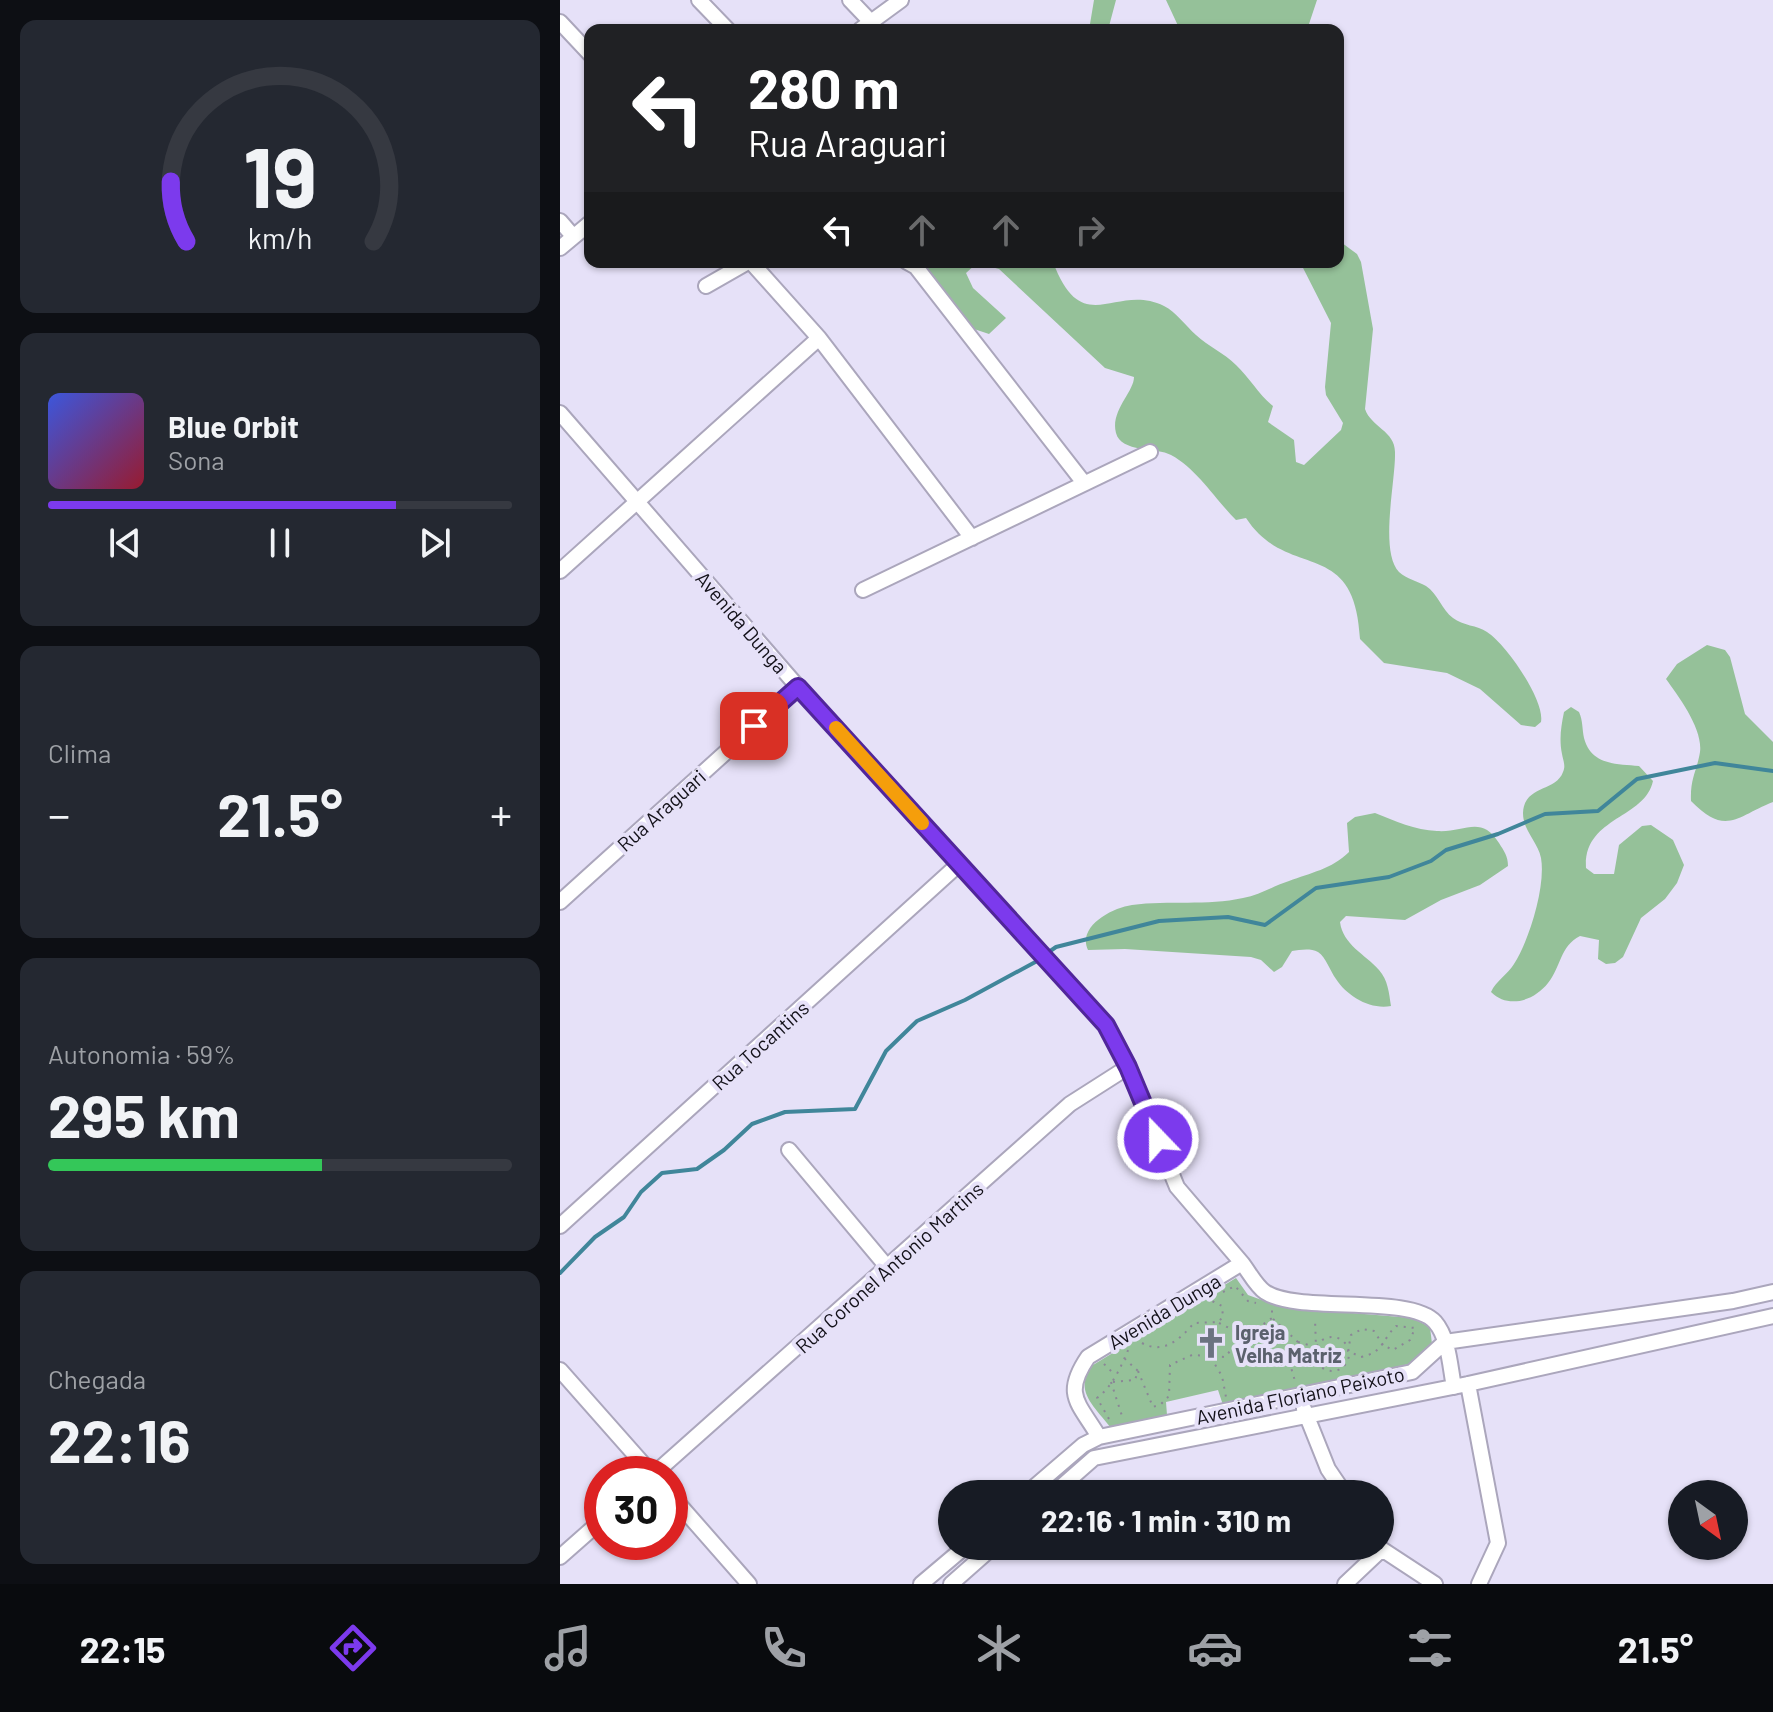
<!DOCTYPE html>
<html lang="pt">
<head>
<meta charset="utf-8">
<style>
	body { margin:0; font-family:Barlow,sans-serif; background:#242831; color:#f1f3f6; height:100vh; display:flex; flex-direction:column; font-size:30px; white-space:nowrap }
	* { box-sizing:border-box; margin:0 }
	p { font-size:26px; color:#9ea1a6 }
	.icon { flex:none; width:44px; height:44px; fill:none; stroke:currentColor; stroke-width:2; stroke-linecap:round; stroke-linejoin:round }
	.map { position:relative; flex:1; overflow:hidden }
	.side { display:flex; flex-direction:column; gap:20px; padding:20px; background:#0d0f14; width:560px }
	.side>* { flex:none }
	.top-card { position:absolute; left:24px; top:24px; width:760px; height:244px; border-radius:16px; box-shadow:0 2px 6px #0004; background:#202124; color:#fff; overflow:hidden }
	.needle { width:52px; rotate:147deg }
	.controls { position:absolute; left:1108px; top:1480px; display:grid; gap:16px }
	.controls a { display:grid; place-items:center; width:80px; height:80px; border-radius:50%; background:#171b24; box-shadow:0 2px 6px #0004; font-size:40px }
	.speed { position:absolute; left:24px; top:1456px; display:flex; gap:16px; font-size:40px; font-weight:700; text-align:center }
	.speed>* { display:grid; place-content:center; width:104px; height:104px; border-radius:50%; background:#171b24; box-shadow:0 2px 6px #0004; line-height:1 }
	.speed .limit { border:12px solid #d22; background:#fff; color:#111 }
	.pin { position:absolute; display:grid; place-items:center; width:68px; height:68px; color:#fff; margin:-34px; border-radius:16px; box-shadow:0 4px 12px #0006 }
	.me { position:absolute; width:88px; margin:-44px; rotate:338deg; stroke-linejoin:round; filter:drop-shadow(0 0 6px #0008) }
	.turn { display:flex; align-items:center; gap:28px; height:168px; padding:0 32px; font-size:36px }
	.turn .icon { width:104px; height:104px; stroke-width:2.5 }
	.turn b { display:block; font-size:56px; line-height:68px }
	.lanes { display:flex; align-items:center; height:76px; padding:0 32px; background:#0003; justify-content:center; gap:40px; direction:ltr }
	.lanes .off { opacity:.35 }
	.big { font-size:60px; font-weight:700; line-height:1.1 }
	.side .widget { flex:1; display:flex; flex-direction:column; justify-content:center; gap:12px; min-width:0; padding:0 28px; border-radius:16px; background:#242831 }
	.side .dial { align-items:center; gap:0 }
	.dial svg { height:208px; overflow:visible; fill:none; stroke:#363941; stroke-width:7; stroke-linecap:round; text-anchor:middle }
	.dial text { fill:#f1f3f6; stroke:none }
	.song { display:flex; align-items:center; gap:24px }
	.cover { width:96px; height:96px; border-radius:12px; background:linear-gradient(135deg,hsl(230 70% 55%),hsl(350 70% 35%)) }
	.played { height:8px; border-radius:4px; background:linear-gradient(90deg,#7c3aed 75%,#363941 75%) }
	.keys { display:flex; justify-content:space-around; direction:ltr }
	.heat { display:flex; justify-content:space-between; align-items:center; font-size:44px; direction:ltr }
	.charge { height:12px; border-radius:6px; background:linear-gradient(90deg,#34c759 59%,#363941 0) }
	.trip { position:absolute; left:378px; top:1480px; width:456px; height:80px; border-radius:40px; background:#171b24; box-shadow:0 2px 6px #0004; font-weight:700; line-height:80px; text-align:center }
	.tab-bar { display:flex; height:128px; justify-content:space-around; align-items:center; background:#090b0e; color:#9ea1a6 }
	.tab-bar .icon { width:56px; height:56px }
	.tab-bar .on { color:#7c3aed }
	.tab-bar b { font-size:36px; color:#f1f3f6 }
	main { display:flex; flex:1; min-height:0 }
	.map>svg:first-child { display:block }
	.green { fill:#95c199 }
	.lines { fill:none; stroke-linecap:round; stroke-linejoin:round }
	.stream { stroke:#40869a; stroke-width:4 }
	.minor-casing { stroke:#aba6bc; stroke-width:18 }
	.path { stroke:#8a8696; stroke-width:2; stroke-dasharray:2 6; stroke-linecap:butt }
	.minor { stroke:#fff; stroke-width:14 }
	.route-casing { stroke:#51269a; stroke-width:20 }
	.route { stroke:#7c3aed; stroke-width:14 }
	.slow { stroke:#f59e0b; stroke-width:14 }
	.labels { text-anchor:middle; dominant-baseline:central; stroke-width:8; stroke-linejoin:round; paint-order:stroke }
	.street-label { font-size:20px; fill:#131119; stroke:#e6e1f8 }
	.worship-label { font-size:20px; font-weight:bold; fill:#5b616d; stroke:#e6e1f8; text-anchor:start }
</style>
</head>
<body>
<main>
<section class="side">
<div class="widget dial"><svg viewBox="0 0 100 80">
<path d="M14 69A42 42 0 1 1 86 69"/>
<path d="M14 69A42 42 0 0 1 8 46" stroke="#7c3aed"/>
<text x="50" y="56" font-size="32" font-weight="700">19</text>
<text x="50" y="72" font-size="11">km/h</text>
</svg></div>
<div class="widget">
<div class="song"><i class="cover"></i><div><b>Blue Orbit</b><p>Sona</p></div></div>
<div class="played"></div>
<div class="keys"><svg class="icon" aria-label="previous" viewBox="0 0 24 24"><path d="M18 5L8 12l10 7zM5 5v14"/></svg><svg class="icon" aria-label="pause" viewBox="0 0 24 24"><path d="M8 5v14M16 5v14"/></svg><svg class="icon" aria-label="next" viewBox="0 0 24 24"><path d="M6 5l10 7-10 7zM19 5v14"/></svg></div>
</div>
<div class="widget"><p>Clima</p>
<div class="heat"><a>−</a><b class="big">21.5°</b><a>+</a></div>
</div>
<div class="widget"><p>Autonomia · 59%</p><b class="big">295 km</b><div class="charge"></div></div>
<div class="widget"><p>Chegada</p><b class="big">22:16</b></div>
</section>
<div class="map">
<svg width="1213" height="1584" viewBox="0 0 1213 1584">
	<rect width="100%" height="100%" fill="#e6e1f8"/>
	<path class="green" d="M534 0H556L548 30H529Z
		M606 0H757L747 30H620Z
		M778 240 797 254 801 262 813 329 805 409C811 427 835 431 835 452 836 480 819 551 839 572 847 579 857 581 866 586 878 594 882 610 893 618 903 626 917 625 927 632 946 644 985 700 981 722L975 727 961 725 920 689 887 673 824 663 800 639C795 535 728 582 686 518L676 520C655 499 637 469 611 455 597 447 561 453 556 433 550 411 574 392 574 377L545 368 439 269 417 263 406 273 413 288 446 318 429 334 405 326 355 262H493C523 341 555 282 604 306 616 312 626 326 636 335 648 346 664 353 676 365 689 377 699 395 713 406L708 422 734 440 736 462 744 465 781 430 783 423 766 395 765 387 771 323 740 262H778Z
		M1147 645 1165 650 1170 657 1185 714 1213 742V802C1177 816 1166 837 1131 801 1130 778 1137 771 1140 752 1143 729 1119 697 1106 679L1117 664Z
		M1011 707 1019 712C1023 721 1022 729 1024 738 1031 765 1056 764 1079 766L1093 781C1085 819 1023 817 1026 868L1034 874H1054L1059 845 1082 826 1091 825 1113 840 1124 865 1117 883 1105 899 1081 918 1063 957 1055 963 1046 964 1038 959 1039 940 1020 936C1000 946 1001 967 988 983 974 1001 948 1009 931 992 936 981 947 975 954 964 969 941 986 886 981 858 978 842 963 831 963 813 964 785 996 792 1003 772 1006 766 1003 760 1002 754 999 739 1001 727 1004 712Z
		M815 813C835 821 855 830 877 831 904 833 921 814 939 843 944 851 948 856 948 866L920 885 881 900 845 920 786 916 780 922C783 945 805 954 819 970 828 980 829 993 831 1006 810 1010 787 996 776 979 770 971 766 957 758 952 750 948 740 950 732 951L722 967 714 972 701 960 691 957 565 949 528 950C517 927 551 908 572 905 609 900 647 906 683 898 700 895 713 886 729 881 750 873 772 869 789 852L787 823 795 817Z
		M676 1278 688 1295 721 1307 852 1318 870 1327 872 1344 849 1364 663 1405 658 1390 606 1402 607 1415 551 1428C535 1407 512 1390 533 1365Z"/>
	<g class="lines">
		<path class="stream" d="M486 954 496 947 599 921 668 917 705 925 756 888 829 877 871 861 886 850 938 834 985 814 1038 811 1077 779 1155 763 1213 771
			M0 1273 35 1237 64 1217 81 1192 102 1173 137 1169 164 1150 192 1124 225 1112 295 1109 326 1051 357 1021 405 1000 479 960"/>
		<defs>
			<path id="minor" d="M139 0 168 30
				M290 0 311 22
				M0 22 30 54
				M300 30 341 0
				M0 221 13 236
				M0 248 30 223
				M191 262 259 338 412 538
				M347 262 356 267 524 483
				M146 286 188 262
				M0 413 238 687 546 1025 568 1067 617 1187 682 1263 528 1357C502 1395 519 1403 539 1437
				M0 571 259 338
				M303 590 590 452
				M0 902 238 687
				M229 1150 328 1268
				M0 1226 399 864
				M682 1263C689 1272 696 1286 705 1292 738 1314 850 1294 875 1322 889 1338 890 1367 894 1387
				M0 1370 92 1474
				M908 1384 938 1543 919 1584
				M744 1409 768 1469 785 1494
				M94 1474 510 1104 568 1067
				M110 1494 189 1584
				M466 1494 523 1445 539 1437 852 1372 885 1342 1173 1301 1213 1292
				M493 1494 534 1458 908 1384 1213 1316
				M817 1546 875 1584
				M0 1557 42 1520
				M361 1584 406 1546
				M391 1584 434 1546
				M785 1584 820 1551"/>
		</defs>
		<use href="#minor" class="minor-casing"/>
		<path class="path" d="M663 1292 675 1286 688 1301 696 1303
			M713 1319 738 1342 728 1354
			M659 1323 673 1330 676 1344 712 1318V1310
			M755 1354a17 17 0 1 1 34 0a17 17 0 1 1-34 0Z
			M738 1342 756 1347 755 1319
			M582 1343C604 1355 620 1339 634 1323L658 1322 663 1317 662 1306 650 1300
			M823 1345 814 1331 802 1329 791 1335 788 1351 801 1357C824 1352 821 1341 836 1326L855 1328 850 1340 833 1350 823 1345
			M651 1358 662 1376 666 1397
			M544 1364 555 1375
			M578 1371 593 1407 601 1404 609 1396 610 1365 632 1355 665 1357 676 1344 727 1354 735 1381
			M551 1382 563 1419
			M553 1382 575 1380 578 1371 565 1359
			M549 1419 537 1398C554 1385 561 1366 569 1348"/>
		<use href="#minor" class="minor"/>
	</g>
	<g class="lines">
		<defs>
			<path id="route" d="M194 726 238 687 546 1025 568 1067 598 1139"/>
		</defs>
		<use href="#route" class="route-casing"/>
		<use href="#route" class="route"/>
		<path class="slow" d="M276 728 362 823"/>
	</g>
	<defs>
		<symbol id="church-bare" viewBox="-9 -9 18 18"><path d="M-1.2-6h2.4v3.5h3.3v2.4h-3.3V6h-2.4V-.1h-3.3v-2.4h3.3Z" fill="#6b7280" stroke="#e6e1f8" stroke-width="2.5" paint-order="stroke"/></symbol>
	</defs>
	<g fill-rule="evenodd">
		<use href="#church-bare" x="629" y="1321" width="44" height="44"/>
	</g>
	<g class="labels">
		<g class="street-label">
			<text transform="translate(182 622) rotate(49)">Avenida Dunga</text>
			<text transform="translate(101 810) rotate(-42)">Rua Araguari</text>
			<text transform="translate(200 1045) rotate(-42)">Rua Tocantins</text>
			<text transform="translate(329 1267) rotate(-42)">Rua Coronel Antonio Martins</text>
			<text transform="translate(604 1311) rotate(-31)">Avenida Dunga</text>
			<text transform="translate(740 1395) rotate(-12)">Avenida Floriano Peixoto</text>
		</g>
		<g class="worship-label">
			<text x="675" y="1332">Igreja<tspan x="675" dy="23">Velha Matriz</tspan></text>
		</g>
	</g>
</svg>
<div class="controls">
<a><svg class="needle" viewBox="-14 -14 28 28"><path d="M0-13l5 13h-10z" fill="#e53935"/><path d="M0 13l5-13h-10z" fill="#9ea1a6"/></svg></a>
</div>
<div class="speed"><div class="limit">30</div></div>
<div class="pin" style="left:194px;top:726px;background:#d93025"><svg class="icon" aria-label="arrive" viewBox="0 0 24 24"><path d="M6 21V4h12l-3 4 3 4H6"/></svg></div>
<svg class="me" style="left:598px;top:1139px" viewBox="-20 -20 40 40"><circle r="17" fill="#7c3aed" stroke="#fff" stroke-width="3"/><path d="M0-11L8 9 0 5-8 9z" fill="#fff"/></svg>
<div class="trip">22:16 · 1 min · 310 m</div>
<div class="top-card">
<div class="turn"><svg class="icon" aria-label="left" viewBox="0 0 24 24"><path d="M17 20v-9H6M10 6l-5 5 5 5"/></svg><div><b>280 m</b>Rua Araguari</div></div>
<div class="lanes"><svg class="icon" aria-label="left" viewBox="0 0 24 24"><path d="M17 20v-9H6M10 6l-5 5 5 5"/></svg><svg class="icon off" aria-label="ahead" viewBox="0 0 24 24"><path d="M12 20V5M6 11l6-6 6 6"/></svg><svg class="icon off" aria-label="ahead" viewBox="0 0 24 24"><path d="M12 20V5M6 11l6-6 6 6"/></svg><svg class="icon off" aria-label="right" viewBox="0 0 24 24"><path d="M7 20v-9h11M14 6l5 5-5 5"/></svg></div>
</div>
</div>
</main>
<nav class="tab-bar">
<b>22:15</b>
<svg class="icon on" aria-label="directions" viewBox="0 0 24 24"><path d="M12 3l9 9-9 9-9-9zM9 14v-3h6M13 9l2 2-2 2"/></svg>
<svg class="icon" aria-label="music" viewBox="0 0 24 24"><path d="M9 18V5l10-2v13"/><circle cx="6" cy="18" r="3"/><circle cx="16" cy="16" r="3"/></svg>
<svg class="icon" aria-label="phone" viewBox="0 0 24 24"><path d="M5 4h4l2 5-3 2q2 4 5 5l2-3 5 2v4C11 20 4 13 5 4z"/></svg>
<svg class="icon" aria-label="climate" viewBox="0 0 24 24"><path d="M12 3v18M4 7l16 10M4 17L20 7"/></svg>
<svg class="icon" aria-label="car" viewBox="0 0 24 24"><path d="M5 17H2v-5l4-1 3-4h7l3 4 3 1v5h-3M9 17h6M6 11h13"/><circle cx="7" cy="17" r="2"/><circle cx="17" cy="17" r="2"/></svg>
<svg class="icon" aria-label="filters" viewBox="0 0 24 24"><path d="M4 7h16M4 17h16"/><circle cx="9" cy="7" r="2"/><circle cx="15" cy="17" r="2"/></svg>
<b>21.5°</b>
</nav>
</body>
</html>
